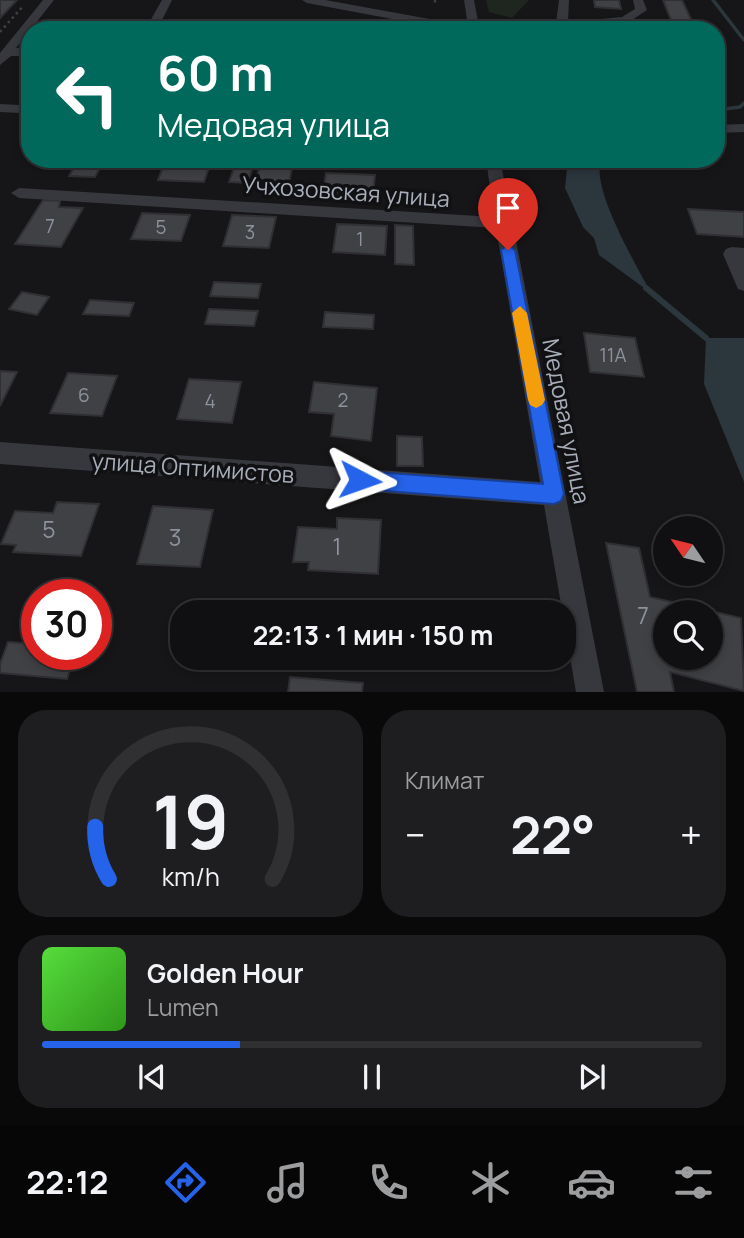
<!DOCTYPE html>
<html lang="ru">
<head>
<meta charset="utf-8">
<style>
	body { margin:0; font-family:Manrope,sans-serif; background:#1e1e20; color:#f1f3f6; height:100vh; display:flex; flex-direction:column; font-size:26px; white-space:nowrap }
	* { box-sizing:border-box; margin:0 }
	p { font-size:23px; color:#9c9d9f }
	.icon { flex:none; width:38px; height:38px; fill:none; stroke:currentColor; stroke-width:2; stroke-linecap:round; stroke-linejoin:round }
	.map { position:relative; height:692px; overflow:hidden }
	.details { display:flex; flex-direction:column; gap:18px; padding:18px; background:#09090a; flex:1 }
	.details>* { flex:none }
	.hud { position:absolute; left:21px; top:21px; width:704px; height:147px; border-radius:28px; box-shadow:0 4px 10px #0003,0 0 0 2px #303032; background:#00695c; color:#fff; overflow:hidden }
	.needle { width:46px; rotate:305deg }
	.fabs { position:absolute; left:653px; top:516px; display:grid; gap:14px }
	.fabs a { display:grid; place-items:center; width:70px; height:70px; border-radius:50%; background:#101012; box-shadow:0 4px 10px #0003,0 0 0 2px #303032; font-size:35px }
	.speed { position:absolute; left:21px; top:579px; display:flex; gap:14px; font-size:35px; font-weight:700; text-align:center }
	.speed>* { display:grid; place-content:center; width:91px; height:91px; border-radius:50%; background:#101012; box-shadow:0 4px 10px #0003,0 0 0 2px #303032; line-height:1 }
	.speed .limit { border:10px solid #d22; background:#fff; color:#111 }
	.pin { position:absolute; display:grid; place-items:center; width:60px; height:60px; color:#fff; margin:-72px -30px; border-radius:50% 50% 50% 0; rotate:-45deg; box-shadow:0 0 7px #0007 }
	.pin .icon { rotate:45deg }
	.me { position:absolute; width:77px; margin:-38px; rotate:94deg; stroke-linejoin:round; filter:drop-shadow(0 0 5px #0008) }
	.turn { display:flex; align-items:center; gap:24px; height:147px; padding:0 21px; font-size:32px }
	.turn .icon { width:91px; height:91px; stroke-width:2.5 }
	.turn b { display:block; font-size:49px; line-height:60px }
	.big { font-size:52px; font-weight:700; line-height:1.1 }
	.details .widget { flex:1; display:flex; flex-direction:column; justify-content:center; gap:10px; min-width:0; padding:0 24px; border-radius:28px; background:#1e1e20 }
	.details .dial { align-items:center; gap:0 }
	.dial svg { height:182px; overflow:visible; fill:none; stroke:#303032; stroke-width:7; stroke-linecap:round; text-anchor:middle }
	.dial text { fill:#f1f3f6; stroke:none }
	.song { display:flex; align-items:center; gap:21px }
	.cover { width:84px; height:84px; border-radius:10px; background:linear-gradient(135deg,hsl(110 70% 55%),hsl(110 70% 35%)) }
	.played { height:7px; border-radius:4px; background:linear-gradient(90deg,#2563eb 30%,#303032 30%) }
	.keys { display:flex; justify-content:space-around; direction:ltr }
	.heat { display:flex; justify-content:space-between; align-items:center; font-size:38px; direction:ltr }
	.details .tiles { flex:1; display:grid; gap:18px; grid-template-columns:1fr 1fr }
	.widget:last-child { grid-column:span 2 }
	.trip { position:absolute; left:170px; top:600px; width:406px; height:70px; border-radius:28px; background:#101012; box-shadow:0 4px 10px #0003,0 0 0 2px #303032; font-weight:700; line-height:70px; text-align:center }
	.tab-bar { display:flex; height:112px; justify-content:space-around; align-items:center; background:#060607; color:#9c9d9f }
	.tab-bar .icon { width:49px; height:49px }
	.tab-bar .current { color:#2563eb }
	.tab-bar b { font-size:32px; color:#f1f3f6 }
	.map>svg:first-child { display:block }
	.green { fill:#1e261f }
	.water { fill:#2b363d }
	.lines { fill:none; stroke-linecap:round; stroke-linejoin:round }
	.stream-far1 { stroke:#2b363d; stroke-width:3.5 }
	.stream { stroke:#2b363d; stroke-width:6 }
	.building { fill:#404145; stroke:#303034; stroke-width:2; fill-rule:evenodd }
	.path { stroke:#3d3f44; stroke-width:2.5; stroke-dasharray:2.5 3.5; stroke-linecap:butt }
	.minor { fill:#37383d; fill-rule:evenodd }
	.route { fill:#2563eb; stroke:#184099; stroke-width:2 }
	.slow { fill:#f59e0b }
	.labels { text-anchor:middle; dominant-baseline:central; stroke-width:7; stroke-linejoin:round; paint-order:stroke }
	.number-label { font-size:19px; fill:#8d939c }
	.street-label { font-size:23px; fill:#a7aeb9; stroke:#111113 }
	.near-number-label { font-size:23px; fill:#8d939c }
</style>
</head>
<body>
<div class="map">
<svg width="744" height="692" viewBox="0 0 744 692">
	<rect width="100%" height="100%" fill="#161618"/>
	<path class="green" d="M486 0H529L512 18 489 12Z"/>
	<path class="water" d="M568 159H602C588 184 638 268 651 293L599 255 594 238 583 227 565 188Z
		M706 338H744V482L704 384Z"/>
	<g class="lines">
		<path class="stream-far1" d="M713 0 744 40
			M716 110 740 107 744 103"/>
		<path class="stream" d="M646 288 706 338"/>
	</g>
	<path class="building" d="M0 0H17L0 18Z
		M594 0H619L621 9 595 7Z
		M663 0H682L696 30H675Z
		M79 159H105L95 177 69 176Z
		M166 159H212L204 182 158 180Z
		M236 162H254L248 183 229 182Z
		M261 162 293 163 289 183 255 182Z
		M326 173 375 175 373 194 323 192Z
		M43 200 60 201 59 207 83 208 61 247 15 244Z
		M688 209 744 212V237L697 234Z
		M142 213 190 215 181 241 131 239Z
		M232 215 276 217 269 248 223 246Z
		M337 224 387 226 385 255 333 252Z
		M395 225 413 226 414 265 395 264Z
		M214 282 261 284 258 298 210 296Z
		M22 292 49 297 37 315 9 309Z
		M90 300 134 303 129 316 83 314Z
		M209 309 258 311 254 326 205 324Z
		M325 312 374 315 373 329 323 327Z
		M584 333 635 338 644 377 590 372Z
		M0 371 17 372 0 406Z
		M68 373 117 376 102 416 50 413Z
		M189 379 241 382 232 423 177 419Z
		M314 382 377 388 371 441 331 436 334 414 309 412Z
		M397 436 422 437 423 466H397Z
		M57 502 99 504 81 556 13 552 16 545 1 544 15 511 53 513Z
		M153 506 213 510 200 567 137 564Z
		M337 518 381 520 378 574 308 570 309 562H293L298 527 337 529Z
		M606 543 639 548 650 597 741 618 744 691 670 672 674 692H637ZM665 612H710V658H665Z
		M8 642 37 644V654H75L67 679 0 673V664Z
		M290 677 363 683 362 692H288Z"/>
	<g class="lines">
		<path class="path" d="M435 0V3
			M0 32 24 5"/>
		<path class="minor" d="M43 0H54L16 48H30V56H11L0 65V53Z
			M162 0H172L157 30H145Z
			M302 0H325L468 26 464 0H474L479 27 556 23 559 0H569L568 22 622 17 635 9 633 0H643L647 10 629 22 599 27 451 30 307 3Z
			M30 102V110L20 113 0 112V104L19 105Z
			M744 124V132L716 133V125Z
			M486 159H500L604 692H576L544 505 0 464V442L540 482 496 228 19 198 11 193 19 188 494 217Z
			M732 247 744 248V291L738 289 723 254 726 249Z"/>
	</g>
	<path class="route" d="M508 245 515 250 564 494 561 501 554 504 360 489 354 486 351 480 354 473 360 471 543 484 501 250Z"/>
	<path class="slow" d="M520 306 527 313 545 400 542 405 536 408 530 405 528 400 512 313Z"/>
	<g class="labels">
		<g class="number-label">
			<text x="50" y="226">7</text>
			<text x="161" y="227">5</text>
			<text x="250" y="232">3</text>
			<text x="360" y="239">1</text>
			<text x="613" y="355">11А</text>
			<text x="84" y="395">6</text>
			<text x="343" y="400">2</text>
			<text x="210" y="401">4</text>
		</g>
		<g class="street-label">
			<text transform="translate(346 191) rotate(4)">Учхозовская улица</text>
			<text transform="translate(567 421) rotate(79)">Медовая улица</text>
			<text transform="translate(193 467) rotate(4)">улица Оптимистов</text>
		</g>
		<g class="near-number-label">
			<text x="49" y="529">5</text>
			<text x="175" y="537">3</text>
			<text x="337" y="546">1</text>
			<text x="643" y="615">7</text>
		</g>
	</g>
</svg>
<div class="fabs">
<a><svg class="needle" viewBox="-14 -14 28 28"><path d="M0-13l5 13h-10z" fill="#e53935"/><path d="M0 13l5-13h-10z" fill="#9c9d9f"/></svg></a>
<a><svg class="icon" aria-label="search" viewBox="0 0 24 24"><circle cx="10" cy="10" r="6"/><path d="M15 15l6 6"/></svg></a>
</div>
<div class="speed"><div class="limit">30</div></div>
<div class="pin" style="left:508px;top:250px;background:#d93025"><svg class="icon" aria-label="arrive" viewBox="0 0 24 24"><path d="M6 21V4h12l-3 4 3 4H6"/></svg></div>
<svg class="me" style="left:360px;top:480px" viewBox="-20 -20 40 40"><path d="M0-17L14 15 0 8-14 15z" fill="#2563eb" stroke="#fff" stroke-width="4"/></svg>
<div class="trip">22:13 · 1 мин · 150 m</div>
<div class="hud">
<div class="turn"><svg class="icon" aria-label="left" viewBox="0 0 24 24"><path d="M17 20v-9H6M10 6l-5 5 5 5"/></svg><div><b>60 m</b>Медовая улица</div></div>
</div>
</div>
<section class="details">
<div class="tiles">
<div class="widget dial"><svg viewBox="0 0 100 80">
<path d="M14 69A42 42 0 1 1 86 69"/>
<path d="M14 69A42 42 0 0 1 8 46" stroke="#2563eb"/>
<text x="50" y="56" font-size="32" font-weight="700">19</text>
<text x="50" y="72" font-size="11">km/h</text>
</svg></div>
<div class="widget"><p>Климат</p>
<div class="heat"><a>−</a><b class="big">22°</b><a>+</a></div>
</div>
<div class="widget">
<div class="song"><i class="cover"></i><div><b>Golden Hour</b><p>Lumen</p></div></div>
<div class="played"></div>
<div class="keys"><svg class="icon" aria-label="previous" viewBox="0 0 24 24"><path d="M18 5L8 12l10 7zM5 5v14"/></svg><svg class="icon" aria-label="pause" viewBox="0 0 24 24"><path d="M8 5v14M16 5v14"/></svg><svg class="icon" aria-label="next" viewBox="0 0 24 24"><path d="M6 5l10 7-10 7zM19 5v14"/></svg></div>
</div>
</div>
</section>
<nav class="tab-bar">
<b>22:12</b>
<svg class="icon current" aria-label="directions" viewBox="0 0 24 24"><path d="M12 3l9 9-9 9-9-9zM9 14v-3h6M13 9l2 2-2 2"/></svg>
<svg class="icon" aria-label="music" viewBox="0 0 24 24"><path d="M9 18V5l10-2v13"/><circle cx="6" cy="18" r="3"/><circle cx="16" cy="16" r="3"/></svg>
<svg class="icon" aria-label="phone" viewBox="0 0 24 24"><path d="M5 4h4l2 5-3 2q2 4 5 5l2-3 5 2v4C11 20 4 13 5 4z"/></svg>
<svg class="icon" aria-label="climate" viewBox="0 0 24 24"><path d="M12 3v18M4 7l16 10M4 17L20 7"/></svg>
<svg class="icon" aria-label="car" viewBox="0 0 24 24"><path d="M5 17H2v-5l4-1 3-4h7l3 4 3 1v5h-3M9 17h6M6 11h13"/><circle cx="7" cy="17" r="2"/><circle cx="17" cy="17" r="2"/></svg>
<svg class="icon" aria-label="filters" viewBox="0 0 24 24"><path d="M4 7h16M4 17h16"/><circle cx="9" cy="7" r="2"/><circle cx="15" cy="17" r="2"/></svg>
</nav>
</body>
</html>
